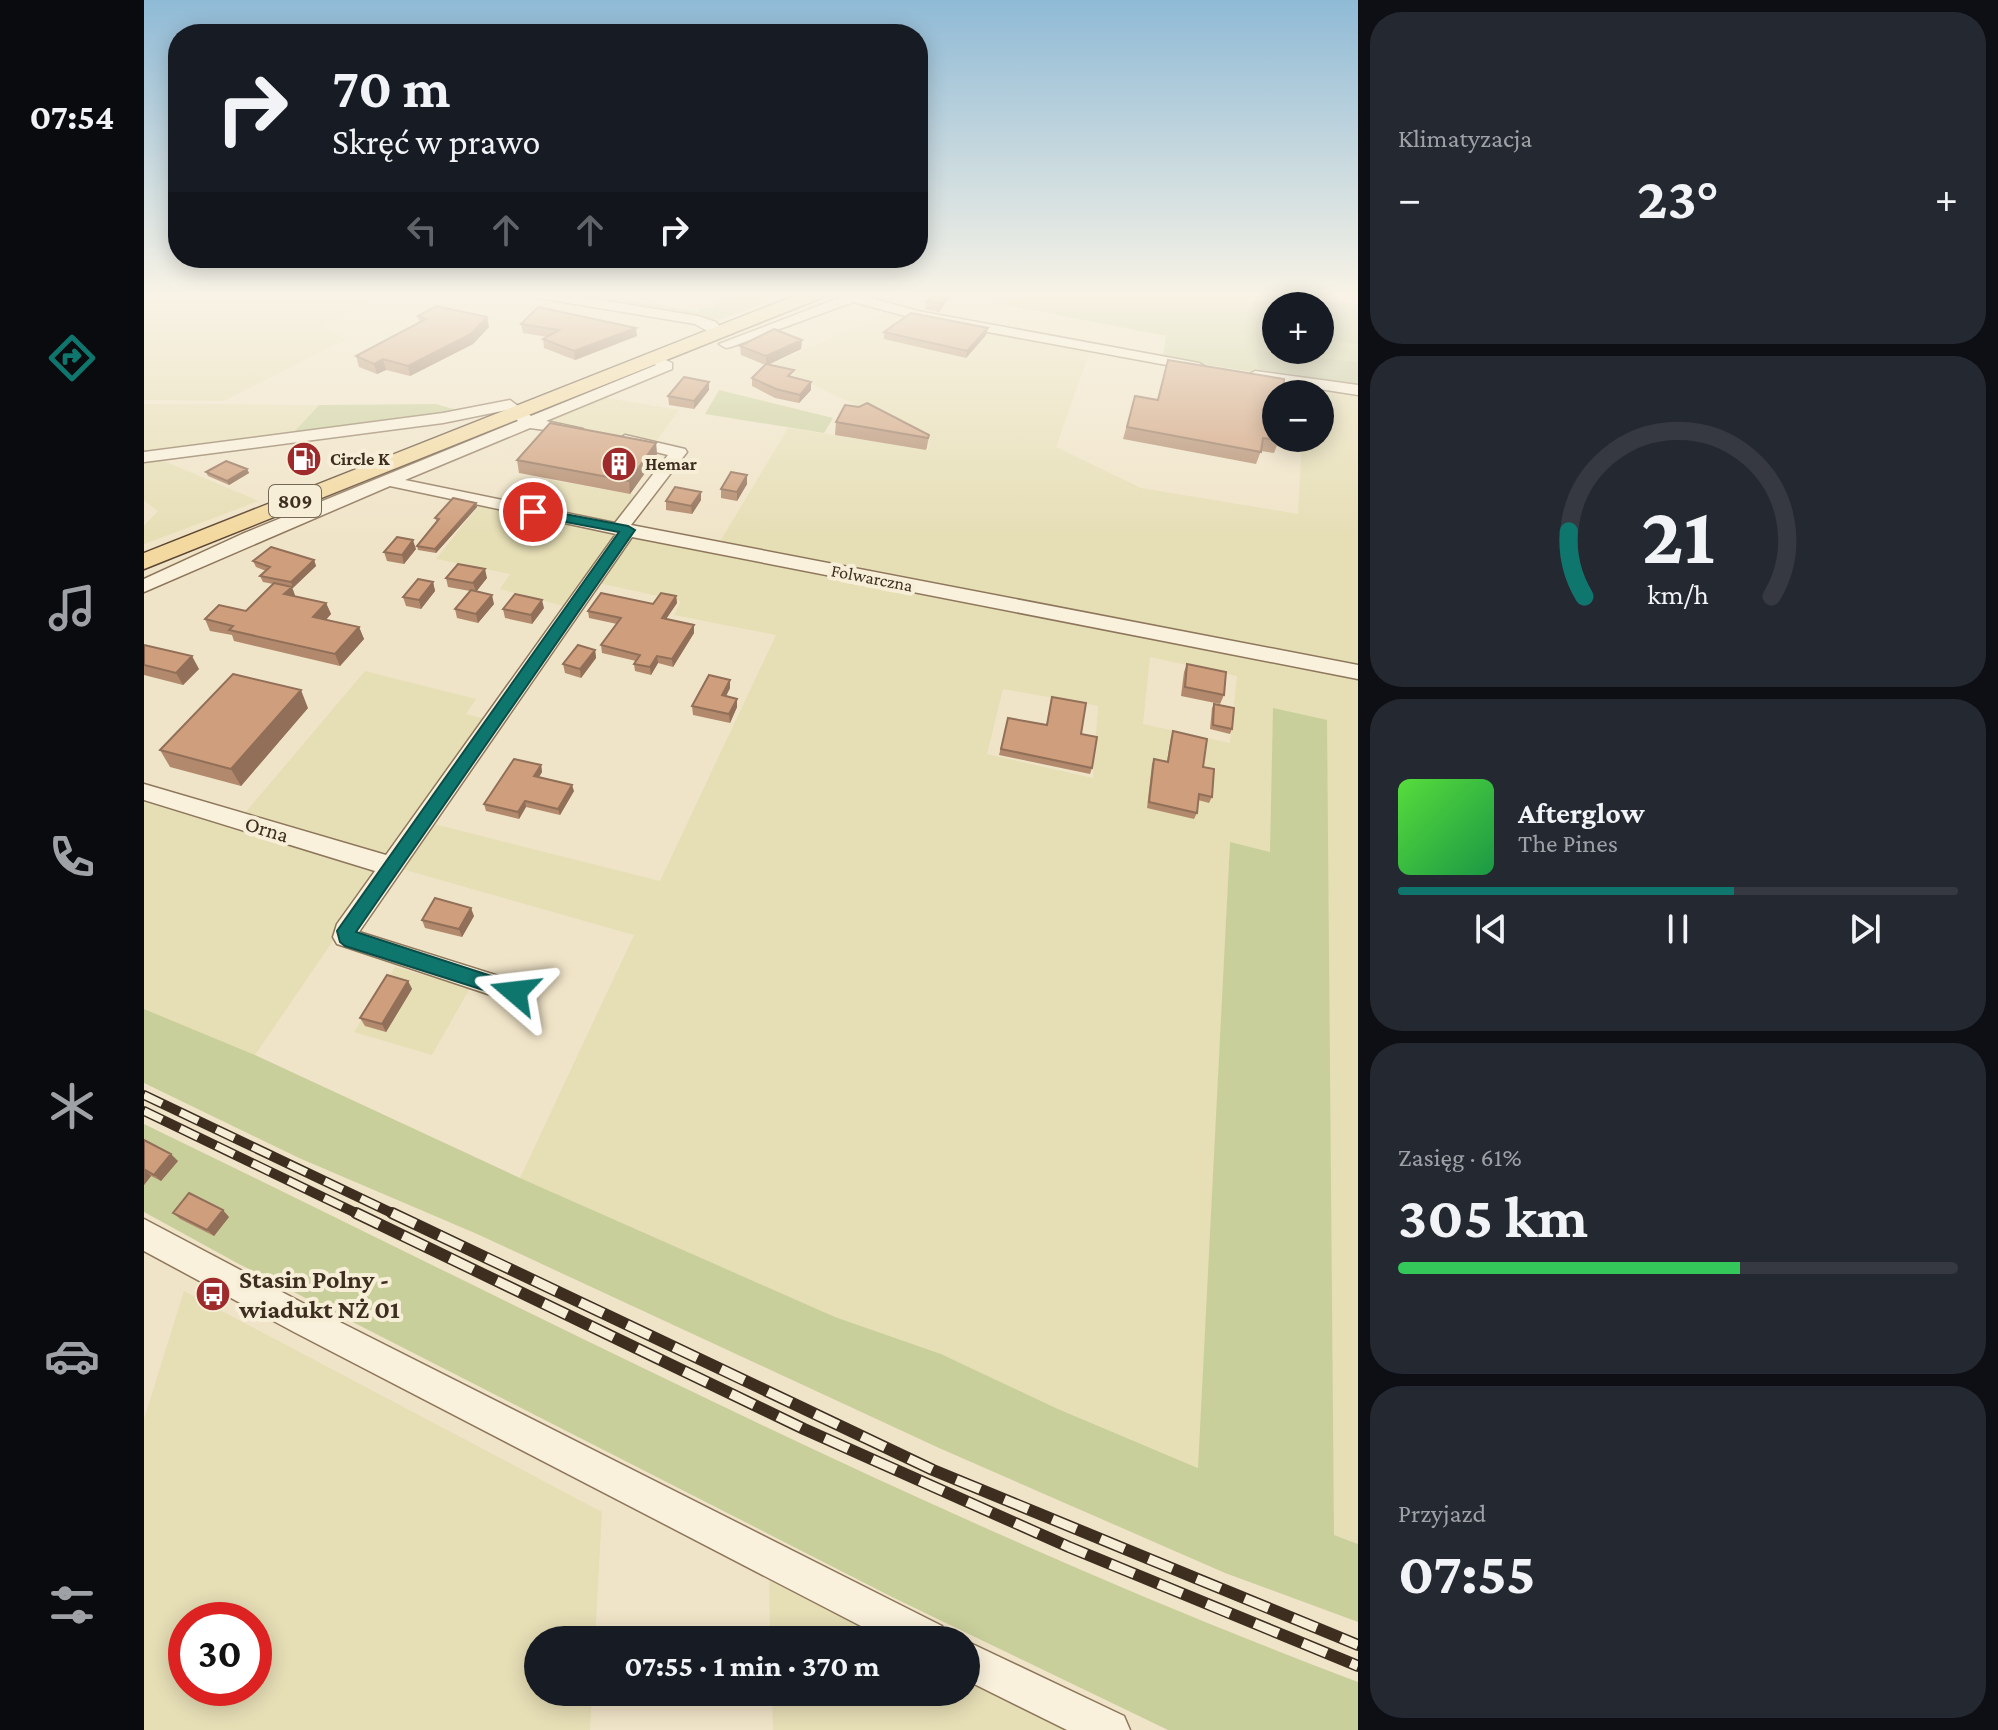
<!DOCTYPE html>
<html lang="pl">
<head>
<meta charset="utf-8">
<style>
	body { margin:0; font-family:"Crimson Pro",serif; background:#242831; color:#f1f3f6; height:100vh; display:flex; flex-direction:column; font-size:30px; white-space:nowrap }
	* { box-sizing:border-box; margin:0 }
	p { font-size:26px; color:#9ea1a6 }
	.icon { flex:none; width:44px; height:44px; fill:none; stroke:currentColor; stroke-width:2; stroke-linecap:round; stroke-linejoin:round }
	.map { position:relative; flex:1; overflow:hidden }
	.details { display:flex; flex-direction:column; gap:12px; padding:12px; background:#0d0f14; width:640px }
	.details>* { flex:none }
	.hud { position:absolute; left:24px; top:24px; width:760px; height:244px; border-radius:32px; box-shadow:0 4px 20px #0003; background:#171b24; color:#f1f3f6; overflow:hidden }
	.fabs { position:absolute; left:1118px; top:292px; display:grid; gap:16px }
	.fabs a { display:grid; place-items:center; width:72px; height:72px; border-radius:50%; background:#171b24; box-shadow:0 4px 20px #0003; font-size:40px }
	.speed { position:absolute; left:24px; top:1602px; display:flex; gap:16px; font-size:40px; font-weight:700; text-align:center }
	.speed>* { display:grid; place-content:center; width:104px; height:104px; border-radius:50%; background:#171b24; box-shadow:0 4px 20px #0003; line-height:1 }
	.speed .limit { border:12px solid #d22; background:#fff; color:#111 }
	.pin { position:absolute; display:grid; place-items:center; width:68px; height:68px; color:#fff; margin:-34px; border:4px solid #fff; border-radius:50%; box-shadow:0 2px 8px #0007 }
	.me { position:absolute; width:88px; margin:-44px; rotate:287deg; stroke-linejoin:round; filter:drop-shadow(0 0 6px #0008) }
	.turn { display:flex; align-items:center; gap:28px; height:168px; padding:0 32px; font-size:36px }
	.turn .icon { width:104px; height:104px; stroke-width:2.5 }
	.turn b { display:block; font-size:56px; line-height:68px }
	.lanes { display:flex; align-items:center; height:76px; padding:0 32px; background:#0003; justify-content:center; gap:40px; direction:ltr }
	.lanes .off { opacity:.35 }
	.big { font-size:60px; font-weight:700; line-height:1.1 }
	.details .widget { flex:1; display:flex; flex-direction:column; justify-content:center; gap:12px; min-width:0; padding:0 28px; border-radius:32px; background:#242831 }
	.details .dial { align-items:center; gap:0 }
	.dial svg { height:208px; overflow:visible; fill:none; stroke:#363941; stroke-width:7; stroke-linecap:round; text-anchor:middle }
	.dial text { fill:#f1f3f6; stroke:none }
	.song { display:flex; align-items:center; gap:24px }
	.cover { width:96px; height:96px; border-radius:12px; background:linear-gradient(135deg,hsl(110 70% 55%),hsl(140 70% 35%)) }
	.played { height:8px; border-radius:4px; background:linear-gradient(90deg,#0f766e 60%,#363941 60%) }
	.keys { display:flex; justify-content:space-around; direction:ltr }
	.heat { display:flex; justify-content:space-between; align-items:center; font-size:44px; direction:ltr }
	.charge { height:12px; border-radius:6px; background:linear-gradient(90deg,#34c759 61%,#363941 0) }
	.trip { position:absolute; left:380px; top:1626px; width:456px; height:80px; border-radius:40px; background:#171b24; box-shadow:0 4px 20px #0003; font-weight:700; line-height:80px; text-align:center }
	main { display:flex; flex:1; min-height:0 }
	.tab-bar { display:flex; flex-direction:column; width:144px; justify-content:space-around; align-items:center; background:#090b0e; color:#9ea1a6 }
	.tab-bar .icon { width:56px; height:56px }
	.tab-bar .current { color:#0f766e }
	.tab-bar b { font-size:36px; color:#f1f3f6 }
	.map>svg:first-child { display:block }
	.farmland { fill:#e6deb5; fill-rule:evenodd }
	.green { fill:#c9cf9b }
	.cemetery { fill:#bfc49a }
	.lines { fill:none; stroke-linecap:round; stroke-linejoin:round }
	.minor-casing { stroke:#8d765c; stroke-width:3 }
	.major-casing { stroke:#5b4430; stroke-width:3 }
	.minor { fill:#faf1dc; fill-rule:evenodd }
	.major { fill:#f3d9a0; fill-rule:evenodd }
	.rail-far1-casing { stroke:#3d2e20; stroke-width:10 }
	.rail-casing { stroke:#3d2e20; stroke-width:12 }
	.rail-far1 { stroke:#f7eed8; stroke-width:7; stroke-dasharray:20; stroke-linecap:butt }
	.rail { stroke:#f7eed8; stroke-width:9; stroke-dasharray:26; stroke-linecap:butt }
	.wall { fill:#b2896c }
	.shaded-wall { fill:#916f58 }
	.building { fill:#cf9f7d; stroke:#916f58; stroke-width:2 }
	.route { fill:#0f766e; stroke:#0a4d48; stroke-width:2 }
	.labels { text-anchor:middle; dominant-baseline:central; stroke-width:8; stroke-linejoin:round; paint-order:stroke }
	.far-poi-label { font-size:18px; font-weight:bold; fill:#3d2e20; stroke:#f7eed8; text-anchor:start }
	.far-street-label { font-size:18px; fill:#3d2e20; stroke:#f7eed8 }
	.shield { fill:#f7eed8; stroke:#756857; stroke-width:2 }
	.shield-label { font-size:20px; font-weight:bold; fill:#3d2e20 }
	.street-label { font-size:22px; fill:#3d2e20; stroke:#f7eed8 }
	.near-poi-label { font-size:26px; font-weight:bold; fill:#3d2e20; stroke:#f7eed8; text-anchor:start }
</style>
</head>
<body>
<main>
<nav class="tab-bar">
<b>07:54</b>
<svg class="icon current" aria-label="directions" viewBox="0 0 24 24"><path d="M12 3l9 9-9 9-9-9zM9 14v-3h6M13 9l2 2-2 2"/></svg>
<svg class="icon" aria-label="music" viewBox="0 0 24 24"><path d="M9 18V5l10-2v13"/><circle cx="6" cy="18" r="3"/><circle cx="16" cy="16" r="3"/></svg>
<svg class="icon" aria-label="phone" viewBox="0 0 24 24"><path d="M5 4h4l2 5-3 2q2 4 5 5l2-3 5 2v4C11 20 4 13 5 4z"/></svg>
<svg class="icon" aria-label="climate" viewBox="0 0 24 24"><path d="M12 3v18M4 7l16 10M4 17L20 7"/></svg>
<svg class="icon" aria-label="car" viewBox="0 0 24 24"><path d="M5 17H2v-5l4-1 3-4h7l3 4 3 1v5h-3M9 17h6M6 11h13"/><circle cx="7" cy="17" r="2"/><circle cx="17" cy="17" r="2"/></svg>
<svg class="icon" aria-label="filters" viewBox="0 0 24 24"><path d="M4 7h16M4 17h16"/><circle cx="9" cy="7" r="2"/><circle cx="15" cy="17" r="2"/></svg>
</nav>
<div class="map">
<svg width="1214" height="1730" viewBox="0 0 1214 1730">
	<rect width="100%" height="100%" fill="#f0e4c8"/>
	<path class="farmland" d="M0 294H249L178 327 203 339 79 401 0 400Z
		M749 311 946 351 912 447 997 488 1154 514 1158 438H1176V394H1160V392L1167 388 1214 394V668L574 545 644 428 784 450 785 443 733 415 627 365Z
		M457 397 535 410 512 441 504 442 399 423Z
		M0 404 175 405 148 434 0 452Z
		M20 461 115 501 0 544V526L14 511 0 501V463Z
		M406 480 486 494 495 496 479 518 468 522 362 503 377 486 397 490Z
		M335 505 469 530 484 538 489 536 1214 674V1544L1190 1535 1126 853 1086 843 1055 1468 914 1409 797 1354 691 1317 376 1178 490 935 251 867 282 822 516 881 632 635 530 615 537 601 445 581 427 608 356 589 366 574 292 559ZM1006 657 1093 676 1086 743 999 724ZM859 689 954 706 949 778 843 754Z
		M221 671 332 699 322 714 342 719 247 856 101 813Z
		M0 800 238 869 111 1055 0 1009Z
		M251 967 326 988 288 1055 210 1032Z
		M40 1291 458 1512 451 1640H394V1692H448L446 1730H0V1419ZM42 1620H110V1688H42Z
		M625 1574 754 1640H626Z
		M822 1675 933 1730H629L628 1692H822Z"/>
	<path class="green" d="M416 294H468L467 297 553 311 556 308H569L580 295 609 296 627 301 575 320Z
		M804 294H1128L1132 350H1176V339L1214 345V362L1112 350 1115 373 1019 358 1022 336Z
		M575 390 689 418 680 433 561 414Z
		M292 404 316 411 148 434 175 405Z
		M1129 708 1183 720 1190 1535 1214 1544V1622L1081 1573 795 1448 333 1234 155 1158 0 1083V1009L111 1055 376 1178 691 1317 797 1354 914 1409 1054 1468 1086 842 1126 852Z
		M0 1124C401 1318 797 1525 1214 1682V1730H1024L750 1598 93 1263 0 1212Z"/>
	<path class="cemetery" d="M1128 294 1214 304V345L1176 339V306H1132L1130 333Z
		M1111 350 1214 362V386L1115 373Z"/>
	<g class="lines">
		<defs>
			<path id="minor" d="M388 294H420L554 316 572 322 581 333 574 337 551 324 395 298Z
				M690 294H712L774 311 1055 363 1062 367 1055 371 773 319 709 302 587 347 582 348 575 344 695 298Z
				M510 354 528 363V369L402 421 439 429V435L386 428 261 480 471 523 524 455 475 443 473 440 481 435 541 449 543 452 487 525 1214 665V679L488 537 215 932 380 984 384 992 380 1000 371 1003 193 944 189 937 193 924 231 871 0 800V784L242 855 472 534 246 486 0 592V579L98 534 374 421 363 410 299 423 0 462V452L299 413 366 400 387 416 512 365 503 358Z
				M1111 371 1214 385V395L1106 378 1104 375Z
				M0 1219 172 1310 798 1626 803 1640H744L150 1332 0 1251Z
				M822 1641 980 1716 986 1730H923L822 1680Z"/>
			<path id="major" d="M655 294H680L677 298 0 569V553Z"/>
		</defs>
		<use href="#minor" class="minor-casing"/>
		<use href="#major" class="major-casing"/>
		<use href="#minor" class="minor"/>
		<use href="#major" class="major"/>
		<defs>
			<path id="rail-far1" d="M0 1095 252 1215
				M0 1111 216 1215"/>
			<path id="rail" d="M212 1213 660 1429 925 1547 1214 1666
				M248 1213 789 1470 1214 1645"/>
		</defs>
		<use href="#rail-far1" class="rail-far1-casing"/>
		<use href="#rail" class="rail-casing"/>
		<use href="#rail-far1" class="rail-far1"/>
		<use href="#rail" class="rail"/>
	</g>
	<path class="wall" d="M792 294H808L795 312 781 309 782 301Z
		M274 316 343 317 345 327 329 344 266 376 242 370 233 374 215 367 212 356 275 322Z
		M377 324 493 336 431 360 400 348 399 339 403 337 379 333Z
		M844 328 842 335 822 358 740 339V332Z
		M658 340 657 349 624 364 650 378 667 390 655 403 631 398 608 386V378L621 365 597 355 596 346Z
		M1024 360 1135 440 1130 453 1117 451 1112 464 979 439 991 396 1013 400Z
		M565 390 550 409 525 405 524 396Z
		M692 422 785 435 783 447 782 450 691 435Z
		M512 443 513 456 486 494 375 473 373 460Z
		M103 469 105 473 85 485 64 476 62 472Z
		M603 475V484L593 501 577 498V489Z
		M557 492V500L548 514 522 510V501Z
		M332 503 333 507 292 553 274 550 273 546 293 522 291 518Z
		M272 549 260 564 243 561 240 552Z
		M170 560 172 566 148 588 151 596 182 603 187 614 182 620 215 627 220 639 196 666 90 641 88 635 66 631 61 619 102 611 129 584 119 582 116 576 122 571 112 567 109 561Z
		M302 578H343L332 591 350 604 334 623 313 618 311 609 326 591 304 587Z
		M289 582 291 591 277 609 262 606 259 597Z
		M532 596 533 603 522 619 550 625V633L529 667 514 663 507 675 491 671 490 664 492 661 458 653 457 645 473 624 445 618 444 611 509 604Z
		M400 608 388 624 361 618 359 609Z
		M0 645 55 669 39 685 0 675Z
		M451 650 452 658 437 678 421 673 419 664Z
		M1043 664 1080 695 1076 704 1037 696 1040 672Z
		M586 688 582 696 593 699V707L586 723 549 715 548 706Z
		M1070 704 1088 729 1086 734 1066 729 1068 708Z
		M164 708 97 786 26 767 16 750Z
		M864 718 937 734 948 768 946 774 855 755Z
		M1029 731 1059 767 1068 797 1065 803 1054 800 1053 813 1050 819 1003 808 1008 764 1010 759 1023 761 1027 737Z
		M397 765 398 772 395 777 430 791 416 815 382 807 375 819 342 811 340 804Z
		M330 916 318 937 281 928 278 920Z
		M264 981 268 989 242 1032 221 1026 216 1018Z
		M0 1140 34 1161 17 1181 7 1176 0 1185Z
		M29 1213 85 1217 70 1236 36 1219Z"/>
	<path class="shaded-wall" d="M803 294H808L795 312 796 304Z
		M343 317 345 327 329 344 266 376 264 366Z
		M492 328 493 336 431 360 430 351Z
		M844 328 842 335 822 358 823 351Z
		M658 340 657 349 622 366V356Z
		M239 359 242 370 233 374 230 364Z
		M565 382V390L550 409V401Z
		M667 382V390L655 403 656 395Z
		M512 443 513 456 486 494 485 481Z
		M103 469 105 473 85 485 83 481Z
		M603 475V484L593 501V492Z
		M557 492V500L548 514 547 506Z
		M332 503 333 507 292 553 291 549Z
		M269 540 272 549 260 564 258 555Z
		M170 560 172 566 149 588 147 582Z
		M341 569 343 578 332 592 329 583Z
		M289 582 291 591 277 609 275 600Z
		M148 587 152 598 140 594Z
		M348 595 350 604 334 623 332 614Z
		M532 596 533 603 518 625V618Z
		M398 600 400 608 388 624 387 615Z
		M182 603 187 614 174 628 169 617Z
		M550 625V633L529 667 528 659Z
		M215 627 220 639 196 666 191 654Z
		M451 650 452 658 437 678 436 669Z
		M48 656 55 669 39 685 32 673Z
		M513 656 514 663 507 675 506 667Z
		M586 680V688L578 704V695Z
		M157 690 164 708 97 786 87 769Z
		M593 699V707L586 723 585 714Z
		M397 765 398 772 392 782 390 776Z
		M428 785 430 791 416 815 414 809Z
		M381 801 382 807 375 819 374 812Z
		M327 908 330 916 318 937 315 929Z
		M264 981 268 989 242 1032 238 1024Z
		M27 1154 34 1161 17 1181 10 1175Z
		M0 1169 7 1176 0 1185Z
		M79 1210 85 1217 70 1236 63 1230Z"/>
	<path class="building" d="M792 294H803L796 304 782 301Z
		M292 306 343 317 327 334 264 366 239 359 230 364 212 356 282 319 274 316Z
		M394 307 492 328 430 351 399 339 415 330 377 324Z
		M767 313 844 328 823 351 740 332Z
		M630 329 658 340 622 356 596 346Z
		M1024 360 1140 379 1139 394H1132V438H1135V440L1119 438 1117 452 983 427 991 396 1014 400Z
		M622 364 650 370 644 376 667 382 656 395 632 389 608 378Z
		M540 377 565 382 550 401 524 396Z
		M723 403 785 435 784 438 692 422 701 405 715 407Z
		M406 423 512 443 485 481 373 460Z
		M82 461 103 469 83 481 62 472Z
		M587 472 603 475 593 492 577 489Z
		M531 487 557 492 547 506 522 501Z
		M309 498 332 503 291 549 273 546 295 519 291 518Z
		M253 537 269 540 258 555 240 552Z
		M127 547 170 560 147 582 116 576 126 567 109 561Z
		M314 564 341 569 329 583 302 578Z
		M274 579 289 582 275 600 259 597Z
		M130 583 148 587 140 594 182 603 169 617 215 627 191 654 85 630 89 626 61 619 75 605 102 611Z
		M327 590 348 595 332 614 311 609Z
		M457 593 509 604 517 593 532 596 518 618 550 625 528 659 513 656 506 667 490 664 496 655 457 645 477 618 444 611Z
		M371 594 398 600 387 615 359 609Z
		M0 645 48 656 32 673 0 665Z
		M434 645 451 650 436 669 419 664Z
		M1043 664 1082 672 1080 695 1041 687Z
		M89 674 157 690 87 769 16 750Z
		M565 675 586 680 578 695 593 699 585 714 548 706Z
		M908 697 942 703 937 734 953 737 948 768 857 749 864 718 903 725Z
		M1070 704 1090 708 1088 729 1069 725Z
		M1029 731 1063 739 1059 767 1070 769 1068 797 1055 794 1053 813 1005 802 1010 759 1024 762Z
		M370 759 397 765 390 776 428 785 414 809 381 801 374 812 340 804Z
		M291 898 327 908 315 929 278 920Z
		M243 975 264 981 238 1024 216 1018Z
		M0 1140 27 1154 10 1175 0 1169Z
		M45 1193 79 1210 63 1230 29 1213Z"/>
	<linearGradient id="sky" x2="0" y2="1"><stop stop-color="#8fbad6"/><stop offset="0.55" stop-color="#f8f3e6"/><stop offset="1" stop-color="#f8f3e6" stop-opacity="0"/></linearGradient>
	<rect width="1214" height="536" fill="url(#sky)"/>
	<path class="route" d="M389 508 484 526 491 530 212 932 378 986 381 992 378 998 371 1000 201 946 196 942 193 931 475 532 384 515V509Z"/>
	<defs>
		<symbol id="fuel-disc" viewBox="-11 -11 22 22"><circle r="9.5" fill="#9e2a2b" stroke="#f7eed8"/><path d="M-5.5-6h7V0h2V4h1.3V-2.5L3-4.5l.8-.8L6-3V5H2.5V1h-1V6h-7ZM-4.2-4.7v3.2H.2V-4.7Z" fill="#fff"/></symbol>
		<symbol id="building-disc" viewBox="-11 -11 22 22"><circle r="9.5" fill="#9e2a2b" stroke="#f7eed8"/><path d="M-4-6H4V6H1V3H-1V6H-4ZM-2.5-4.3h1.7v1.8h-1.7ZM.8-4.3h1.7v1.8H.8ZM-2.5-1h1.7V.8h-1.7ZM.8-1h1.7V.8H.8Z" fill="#fff"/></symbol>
		<symbol id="bus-disc" viewBox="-11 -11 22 22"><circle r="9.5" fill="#9e2a2b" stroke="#f7eed8"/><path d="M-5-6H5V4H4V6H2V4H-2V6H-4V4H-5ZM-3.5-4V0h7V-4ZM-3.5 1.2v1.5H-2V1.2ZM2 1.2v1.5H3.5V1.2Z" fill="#fff"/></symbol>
	</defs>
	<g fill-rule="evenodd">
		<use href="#fuel-disc" x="140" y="439" width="40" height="40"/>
		<use href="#building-disc" x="455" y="444" width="40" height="40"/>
		<use href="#bus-disc" x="49" y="1274" width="40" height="40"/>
	</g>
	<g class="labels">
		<g class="far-poi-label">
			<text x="186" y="459">Circle K</text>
			<text x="501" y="464">Hemar</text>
		</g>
		<g class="far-street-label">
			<text transform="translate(728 578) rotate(11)">Folwarczna</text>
		</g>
		<rect class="shield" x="125" y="485" width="52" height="32" rx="6"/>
		<g class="shield-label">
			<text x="151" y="501">809</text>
		</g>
		<g class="street-label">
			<text transform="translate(123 829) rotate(17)">Orna</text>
		</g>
		<g class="near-poi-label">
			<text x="95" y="1279">Stasin Polny -<tspan x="95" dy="30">wiadukt NŻ 01</tspan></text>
		</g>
	</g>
</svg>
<div class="fabs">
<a>+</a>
<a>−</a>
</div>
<div class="speed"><div class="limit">30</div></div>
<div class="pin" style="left:389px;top:512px;background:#d93025"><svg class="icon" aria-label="arrive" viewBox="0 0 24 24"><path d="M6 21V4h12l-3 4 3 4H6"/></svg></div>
<svg class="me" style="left:371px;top:992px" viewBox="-20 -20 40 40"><path d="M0-17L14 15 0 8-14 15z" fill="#0f766e" stroke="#fff" stroke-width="4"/></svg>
<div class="trip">07:55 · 1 min · 370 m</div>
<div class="hud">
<div class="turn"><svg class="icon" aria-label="right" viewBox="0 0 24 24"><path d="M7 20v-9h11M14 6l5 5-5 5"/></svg><div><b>70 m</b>Skręć w prawo</div></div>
<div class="lanes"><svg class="icon off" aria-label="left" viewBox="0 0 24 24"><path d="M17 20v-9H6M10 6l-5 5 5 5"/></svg><svg class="icon off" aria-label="ahead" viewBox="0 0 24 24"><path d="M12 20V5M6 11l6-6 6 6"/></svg><svg class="icon off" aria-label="ahead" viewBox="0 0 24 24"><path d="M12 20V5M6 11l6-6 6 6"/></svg><svg class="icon" aria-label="right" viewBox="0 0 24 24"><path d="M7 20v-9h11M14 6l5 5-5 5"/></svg></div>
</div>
</div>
<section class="details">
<div class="widget"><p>Klimatyzacja</p>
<div class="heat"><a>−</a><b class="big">23°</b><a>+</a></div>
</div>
<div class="widget dial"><svg viewBox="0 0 100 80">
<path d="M14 69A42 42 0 1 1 86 69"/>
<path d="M14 69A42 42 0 0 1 8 44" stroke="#0f766e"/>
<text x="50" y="56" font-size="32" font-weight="700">21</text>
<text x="50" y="72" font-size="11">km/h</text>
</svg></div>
<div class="widget">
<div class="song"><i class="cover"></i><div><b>Afterglow</b><p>The Pines</p></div></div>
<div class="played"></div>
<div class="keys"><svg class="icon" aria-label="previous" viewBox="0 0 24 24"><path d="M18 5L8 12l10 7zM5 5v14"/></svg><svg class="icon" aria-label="pause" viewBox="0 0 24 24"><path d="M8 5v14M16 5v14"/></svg><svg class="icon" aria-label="next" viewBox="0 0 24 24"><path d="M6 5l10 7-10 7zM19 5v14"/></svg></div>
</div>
<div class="widget"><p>Zasięg · 61%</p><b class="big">305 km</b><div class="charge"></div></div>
<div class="widget"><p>Przyjazd</p><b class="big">07:55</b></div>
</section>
</main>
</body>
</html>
